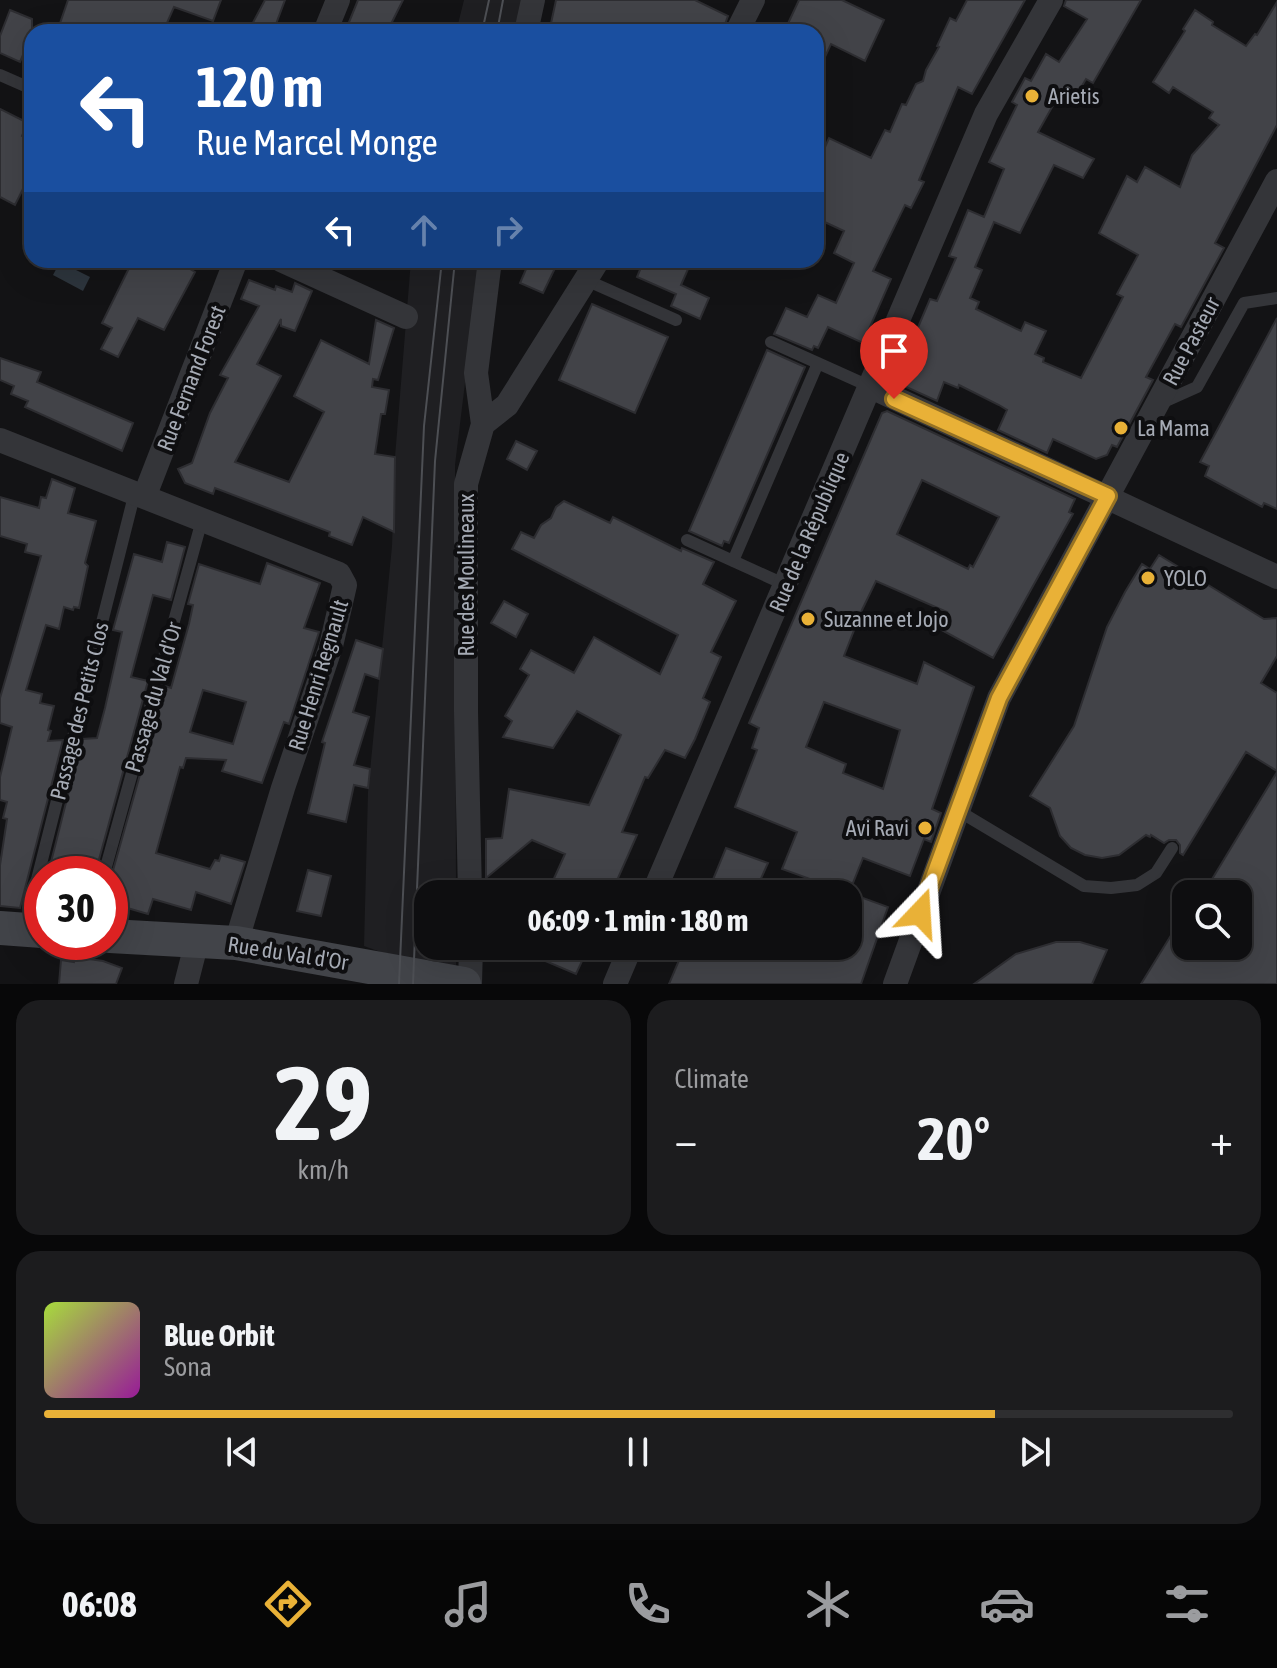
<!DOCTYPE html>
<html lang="en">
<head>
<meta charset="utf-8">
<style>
	body { margin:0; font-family:"Asap Condensed",sans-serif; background:#1c1c1e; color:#f1f3f6; height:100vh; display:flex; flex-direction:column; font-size:30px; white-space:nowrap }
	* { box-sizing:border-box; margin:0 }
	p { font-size:26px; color:#9b9c9f }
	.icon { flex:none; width:44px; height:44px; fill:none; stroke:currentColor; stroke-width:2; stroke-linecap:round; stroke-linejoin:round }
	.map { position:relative; height:984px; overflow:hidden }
	.drawer { display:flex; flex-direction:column; gap:16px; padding:16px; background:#080809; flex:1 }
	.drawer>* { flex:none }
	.top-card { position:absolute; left:24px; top:24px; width:800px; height:244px; border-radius:24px; box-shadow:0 8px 32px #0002,0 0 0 2px #2e2e30; background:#1a4fa0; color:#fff; overflow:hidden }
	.controls { position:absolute; left:1172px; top:880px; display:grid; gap:16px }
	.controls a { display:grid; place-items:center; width:80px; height:80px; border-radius:16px; background:#0e0e10; box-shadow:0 8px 32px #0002,0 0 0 2px #2e2e30; font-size:40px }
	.speed { position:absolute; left:24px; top:856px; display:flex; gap:16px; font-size:40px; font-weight:700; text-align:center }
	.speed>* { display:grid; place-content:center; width:104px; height:104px; border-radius:50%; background:#0e0e10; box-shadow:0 8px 32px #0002,0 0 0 2px #2e2e30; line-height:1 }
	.speed .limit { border:12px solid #d22; background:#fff; color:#111 }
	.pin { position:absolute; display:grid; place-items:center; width:68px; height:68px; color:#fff; margin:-82px -34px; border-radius:50% 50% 50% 0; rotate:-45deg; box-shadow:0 0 8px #0007 }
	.pin .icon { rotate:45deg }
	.me { position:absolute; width:88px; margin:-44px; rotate:20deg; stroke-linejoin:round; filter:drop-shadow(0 0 6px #0008) }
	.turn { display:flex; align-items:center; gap:28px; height:168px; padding:0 40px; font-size:36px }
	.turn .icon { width:104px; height:104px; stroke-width:2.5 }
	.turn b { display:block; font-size:56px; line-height:68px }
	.lanes { display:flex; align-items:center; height:76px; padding:0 40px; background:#0003; justify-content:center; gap:40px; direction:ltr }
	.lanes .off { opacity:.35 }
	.big { font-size:60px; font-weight:700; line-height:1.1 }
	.drawer .card { flex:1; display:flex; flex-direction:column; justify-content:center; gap:12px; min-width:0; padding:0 28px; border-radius:24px; background:#1c1c1e }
	.drawer .dial { align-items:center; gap:0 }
	.dial b { font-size:104px; line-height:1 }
	.song { display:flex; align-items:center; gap:24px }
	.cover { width:96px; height:96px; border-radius:12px; background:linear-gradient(135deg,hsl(80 70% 55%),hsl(300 70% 35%)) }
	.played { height:8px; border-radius:4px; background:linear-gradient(90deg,#e9b137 80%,#2e2e30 80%) }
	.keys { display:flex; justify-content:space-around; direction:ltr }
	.heat { display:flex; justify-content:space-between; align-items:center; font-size:44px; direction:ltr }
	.drawer .tiles { flex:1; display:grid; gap:16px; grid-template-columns:1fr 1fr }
	.card:last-child { grid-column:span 2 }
	.trip { position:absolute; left:414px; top:880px; width:448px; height:80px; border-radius:24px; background:#0e0e10; box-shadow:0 8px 32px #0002,0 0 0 2px #2e2e30; font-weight:700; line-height:80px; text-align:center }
	.menu { display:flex; height:128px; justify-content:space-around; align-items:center; background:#060606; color:#9b9c9f }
	.menu .icon { width:56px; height:56px }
	.menu .selected { color:#e9b137 }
	.menu b { font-size:36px; color:#f1f3f6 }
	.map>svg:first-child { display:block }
	.built { fill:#1f1f22 }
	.water { fill:#2d353d }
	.building { fill:#424348; stroke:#2d2d31; stroke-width:2; fill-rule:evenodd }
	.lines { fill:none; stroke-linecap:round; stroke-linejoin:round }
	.service { stroke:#343539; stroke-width:12 }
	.minor { stroke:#343539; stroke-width:24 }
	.secondary { stroke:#424449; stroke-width:34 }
	.tram { stroke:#4d4f54; stroke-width:2 }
	.route-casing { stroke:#977324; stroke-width:20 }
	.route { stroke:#e9b137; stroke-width:14 }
	.poi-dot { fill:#e9b137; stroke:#0e0e10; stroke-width:3 }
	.labels { text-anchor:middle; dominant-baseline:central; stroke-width:8; stroke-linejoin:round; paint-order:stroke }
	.poi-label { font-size:22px; fill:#a5aab4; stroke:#0e0e10; text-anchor:start }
	.street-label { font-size:22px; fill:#a5aab4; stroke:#0e0e10 }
</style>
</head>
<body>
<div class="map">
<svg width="1277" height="984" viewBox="0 0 1277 984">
	<rect width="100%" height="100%" fill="#131315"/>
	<path class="built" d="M464 0H526L520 32H456Z
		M411 260H480L455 465 456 894H428V946H456V966L389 955 364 946 368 792 392 546 395 457Z"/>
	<path class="water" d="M60 262 90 277 83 291 53 275Z"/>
	<path class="building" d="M68 0H221L213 21 174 7 163 32 135 23 131 32H57Z
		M265 0H285L273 32H248Z
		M358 0H403L387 32H345Z
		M556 0H695L728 16 722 32H559L550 28Z
		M799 0H842L884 20 865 61 831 44 816 76V32H784Z
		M967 0H1025L972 94 958 87 919 180 924 182 911 208 905 205 873 271 891 279 863 343 828 327 818 348 814 346 812 350 774 334 786 308 807 317 818 295 836 303 854 263 834 253 844 231 816 218V167L829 138 871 158 885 130 890 132 902 104 906 105 916 84 923 81 926 70 939 47 937 46 950 18 956 21Z
		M1066 0H1141L1093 83 1086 79 1073 101 1060 93 1038 132 1094 159 1083 178 1054 165 1020 233 994 222 975 267 982 270 970 298 979 302 976 309 1021 331 1025 322 1046 331 1035 354 1044 358 1043 362 1081 378 1123 297 1117 294 1138 255 1099 233 1127 176 1137 182 1145 167 1180 187 1192 155 1219 125 1209 118 1213 112 1173 87 1169 93 1153 82 1185 31 1183 29 1195 10 1213 22 1212 25 1246 46 1255 34 1257 35 1277 2V125L1215 243 1224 248 1181 327 1175 324 1146 377 1153 380 1117 447 1112 445 1107 455 1096 459 1053 439 1047 453 998 430 1007 410 999 405 959 385 958 388 944 382 937 401 904 386 899 372 930 299 937 301 956 258 949 256 968 210 984 217 1004 169 989 162 1017 105 1012 102 1025 78 1031 81 1046 54 1059 62 1087 19 1064 6Z
		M10 10 32 19V45L28 43 20 62 0 53V36Z
		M0 109 28 123 22 136 25 138 24 140 32 144V171L15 205 0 197Z
		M133 260H175L195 272 164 330 138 318 118 357 101 349 112 328 102 323Z
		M530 260H559L543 293 520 283Z
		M644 260H692L681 285 709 298 700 319 671 306 676 294 637 277Z
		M249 280 275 290 276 286 292 292 295 283 312 291 295 331 281 326V319L257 364 281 376 235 462 289 482 324 412 294 396 321 340 369 364 376 320 394 328 378 380 373 379 372 387 389 390 385 414H381L375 454 395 457 394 532 363 517 352 545 329 536 330 532 215 488 213 494 185 483 178 469 192 463 210 413 228 378 220 375 259 306 241 299Z
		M592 304 668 337 635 413 559 380Z
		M1277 318V509L1264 503 1262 507 1205 476 1209 466 1200 462Z
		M767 350 805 367 729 543 724 541 722 546 689 531Z
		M0 358 41 372 37 382 133 423 122 451 25 407 28 401 11 394 14 386 0 380Z
		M887 411 1075 499 1069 512 1073 514 993 658 938 628 947 612 876 581 862 610 844 656 917 684 924 662 974 687 932 809 941 813 931 842 924 839 910 876 863 858 849 893 888 907 861 984H669L685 946H848V894H819L824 884 782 869 797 832 735 807 757 750 752 748 759 728 749 723 882 413ZM922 480 999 517 973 567 970 565 968 569 897 534ZM824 702 900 730 883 789 843 773 846 764 806 747Z
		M516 441 537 451 527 470 507 459Z
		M52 479 75 488 68 513 96 521 85 563 88 566 79 608 74 607 73 610 64 607 59 629 46 625 26 690 42 694 40 703 54 706 48 730 51 731 48 741 63 740 20 908 0 906V865L7 819 3 818 7 802 0 800V777L12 727 0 723V698L41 556 25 552 27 544 0 536V497L39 508 41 497 46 498Z
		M564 501 610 523 613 517 681 551 682 548 714 562 703 584 736 601 711 652 721 657 703 698 710 702 695 739 685 758 665 750 648 778 645 777 622 832 637 835 611 894H547L565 854 532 840 486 878V839L502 838 509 789 589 805 621 735 577 711 553 748 503 737 512 721 505 716 529 675 520 669 531 650 574 673 594 637 660 674 678 635 512 549 521 532 534 538 541 525 551 518 556 507Z
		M167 542 185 547 171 600 153 595 131 677 148 681 95 874H48L82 739 97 738 105 708 122 632 113 630 134 554 162 562Z
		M1159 555 1264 619 1277 618V656L1261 683 1277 693V771L1246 752 1183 855 1180 853V845L1176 840H1169L1164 843 1151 835 1150 837 1146 835 1119 855 1102 858 1085 855 1071 848 1060 836 1050 808 1030 796 1074 726 1107 627 1125 592 1142 564 1150 569Z
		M267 563 320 583 304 628 319 632 289 724 284 722 262 783 222 771 226 760 186 758 183 768 180 767 156 853 210 869 215 860 219 861 221 855 245 862 231 904 196 892 191 910 153 899 148 914 110 903V881L165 686 171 688 189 624 193 605 188 604 199 564 260 584ZM203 690 246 702 233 744 190 732Z
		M504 601 528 614 516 637 491 623Z
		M356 640 383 649 379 679 365 674 353 712 369 717 354 765 370 769 368 788 354 785 346 822 308 813 325 743 322 742Z
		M1277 772V984H1141L1186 911V946H1238V894H1203Z
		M726 848 768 863 754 894H707Z
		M308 870 331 876 321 916 297 911Z
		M1056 942H1080L1107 950 1092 984H974L1016 954Z
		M510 946H589L576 974Z
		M75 957 103 961 122 968 116 984H59L61 960 74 962Z"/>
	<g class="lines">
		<path class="service" d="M0 75 32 89
			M586 280 676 320
			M771 342 871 387
			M1159 404 1197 387 1244 303 1277 298
			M687 540 786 585
			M733 561 818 363
			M957 810 1084 886 1111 888 1137 885 1156 873 1172 848
			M104 874 202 520
			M25 927 135 492"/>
		<path class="minor" d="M325 32 338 0
			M526 32 533 0
			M737 32 753 0
			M281 260 406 317
			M871 387 1277 577
			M483 424 507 405 598 260
			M0 440 339 574 345 585 331 646 283 788 236 943
			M145 495 236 260
			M470 894 466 711V484L483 424 476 373 490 260
			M653 894 986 114 1051 0
			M186 984 197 941
			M470 984 471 946
			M615 984 631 946
			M895 984 999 698 1277 181"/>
		<path class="secondary" d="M0 928 42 931
			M110 936 236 943 464 984"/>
		<path class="tram" d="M482 32 489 0
			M497 32 503 0
			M399 984 424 426 442 260
			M413 984 435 461 455 260"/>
	</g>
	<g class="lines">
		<defs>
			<path id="route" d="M894 399 1108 496 999 698 920 913"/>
		</defs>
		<use href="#route" class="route-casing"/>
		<use href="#route" class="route"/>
	</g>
	<g class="poi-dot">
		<circle cx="1032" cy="96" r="8"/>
		<circle cx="1121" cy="428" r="8"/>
		<circle cx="1148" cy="578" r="8"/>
		<circle cx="808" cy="619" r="8"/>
		<circle cx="925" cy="828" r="8"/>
	</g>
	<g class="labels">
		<g class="poi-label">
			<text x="1048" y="96">Arietis</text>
			<text x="1137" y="428">La Mama</text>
			<text x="1164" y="578">YOLO</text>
			<text x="824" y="619">Suzanne et Jojo</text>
			<text x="909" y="828" text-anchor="end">Avi Ravi</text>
		</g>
		<g class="street-label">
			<text transform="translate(1191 341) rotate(-62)">Rue Pasteur</text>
			<text transform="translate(191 378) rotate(-69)">Rue Fernand Forest</text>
			<text transform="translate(809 532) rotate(-67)">Rue de la République</text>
			<text transform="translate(466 575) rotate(-90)">Rue des Moulineaux</text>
			<text transform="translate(318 675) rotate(-73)">Rue Henri Regnault</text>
			<text transform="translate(153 697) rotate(-74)">Passage du Val d'Or</text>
			<text transform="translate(79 711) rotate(-76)">Passage des Petits Clos</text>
			<text transform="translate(288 953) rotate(9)">Rue du Val d'Or</text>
		</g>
	</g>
</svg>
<div class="controls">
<a><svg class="icon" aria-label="search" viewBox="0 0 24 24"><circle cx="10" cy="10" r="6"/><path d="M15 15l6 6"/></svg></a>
</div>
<div class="speed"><div class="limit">30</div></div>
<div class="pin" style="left:894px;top:399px;background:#d93025"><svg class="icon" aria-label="arrive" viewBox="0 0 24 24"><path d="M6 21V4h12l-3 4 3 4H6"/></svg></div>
<svg class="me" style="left:920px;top:913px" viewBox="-20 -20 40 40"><path d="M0-17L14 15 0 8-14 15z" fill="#e9b137" stroke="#fff" stroke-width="4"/></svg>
<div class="trip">06:09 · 1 min · 180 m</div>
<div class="top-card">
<div class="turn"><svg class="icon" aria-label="left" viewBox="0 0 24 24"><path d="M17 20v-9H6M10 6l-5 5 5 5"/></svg><div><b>120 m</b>Rue Marcel Monge</div></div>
<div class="lanes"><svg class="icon" aria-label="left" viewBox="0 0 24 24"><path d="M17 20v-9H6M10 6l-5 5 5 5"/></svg><svg class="icon off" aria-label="ahead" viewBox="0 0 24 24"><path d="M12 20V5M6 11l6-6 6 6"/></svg><svg class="icon off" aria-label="right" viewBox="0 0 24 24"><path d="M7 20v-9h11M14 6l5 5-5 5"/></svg></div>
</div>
</div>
<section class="drawer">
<div class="tiles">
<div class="card dial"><b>29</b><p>km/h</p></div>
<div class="card"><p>Climate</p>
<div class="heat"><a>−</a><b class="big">20°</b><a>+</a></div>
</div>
<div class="card">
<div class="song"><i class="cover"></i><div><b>Blue Orbit</b><p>Sona</p></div></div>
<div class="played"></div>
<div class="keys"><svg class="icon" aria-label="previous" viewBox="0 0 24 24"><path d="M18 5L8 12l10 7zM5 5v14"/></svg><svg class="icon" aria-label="pause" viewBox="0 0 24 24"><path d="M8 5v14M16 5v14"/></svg><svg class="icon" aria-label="next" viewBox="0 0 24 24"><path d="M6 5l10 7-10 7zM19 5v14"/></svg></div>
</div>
</div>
</section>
<nav class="menu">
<b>06:08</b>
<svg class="icon selected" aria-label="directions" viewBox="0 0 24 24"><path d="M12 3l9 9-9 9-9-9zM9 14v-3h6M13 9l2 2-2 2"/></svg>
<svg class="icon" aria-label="music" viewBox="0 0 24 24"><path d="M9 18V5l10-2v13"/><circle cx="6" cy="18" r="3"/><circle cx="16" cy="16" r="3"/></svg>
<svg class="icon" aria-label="phone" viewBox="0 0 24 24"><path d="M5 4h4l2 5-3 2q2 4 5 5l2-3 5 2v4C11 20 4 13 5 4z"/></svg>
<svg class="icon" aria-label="climate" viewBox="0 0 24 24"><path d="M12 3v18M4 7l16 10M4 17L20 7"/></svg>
<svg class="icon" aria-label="car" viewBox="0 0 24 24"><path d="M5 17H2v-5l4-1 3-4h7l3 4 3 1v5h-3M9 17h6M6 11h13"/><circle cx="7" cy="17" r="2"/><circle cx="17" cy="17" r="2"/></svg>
<svg class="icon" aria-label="filters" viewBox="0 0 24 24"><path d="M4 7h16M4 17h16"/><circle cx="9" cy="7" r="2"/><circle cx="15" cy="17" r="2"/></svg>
</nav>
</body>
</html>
